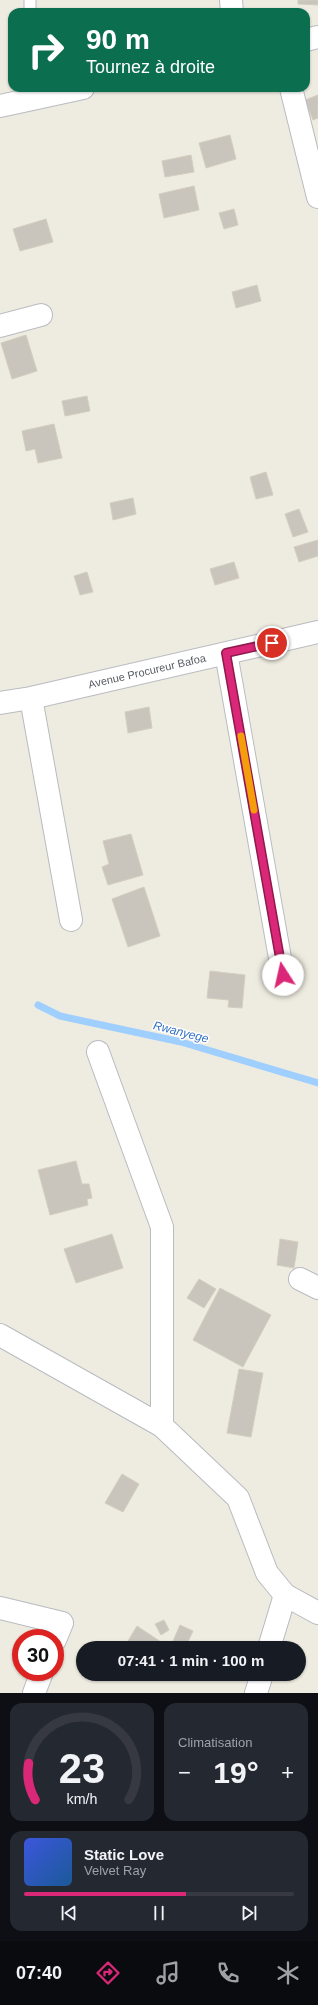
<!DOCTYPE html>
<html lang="fr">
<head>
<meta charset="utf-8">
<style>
	body { margin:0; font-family:Helvetica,sans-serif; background:#242831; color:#f1f3f6; height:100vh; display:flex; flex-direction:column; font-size:15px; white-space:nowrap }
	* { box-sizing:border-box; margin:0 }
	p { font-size:13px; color:#9ea1a6 }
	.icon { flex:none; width:22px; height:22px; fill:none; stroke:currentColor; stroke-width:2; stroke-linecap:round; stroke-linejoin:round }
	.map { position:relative; height:1693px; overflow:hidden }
	.panel { display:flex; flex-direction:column; gap:10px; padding:10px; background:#0d0f14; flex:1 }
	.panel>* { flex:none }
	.top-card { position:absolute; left:8px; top:8px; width:302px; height:84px; border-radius:12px; box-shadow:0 1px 3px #0004; background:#0b6e4f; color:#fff; overflow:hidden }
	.speed { position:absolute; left:12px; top:1629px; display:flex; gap:8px; font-size:20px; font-weight:700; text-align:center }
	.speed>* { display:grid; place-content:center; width:52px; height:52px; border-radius:50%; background:#171b24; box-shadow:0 1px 3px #0004; line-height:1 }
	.speed .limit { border:6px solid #d22; background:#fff; color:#111 }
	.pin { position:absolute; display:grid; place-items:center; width:34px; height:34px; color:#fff; margin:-17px; border:2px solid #fff; border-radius:50%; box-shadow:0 1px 4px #0007 }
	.me { position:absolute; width:44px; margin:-22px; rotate:350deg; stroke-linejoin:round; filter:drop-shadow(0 0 3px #0008) }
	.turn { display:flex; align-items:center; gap:14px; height:84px; padding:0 12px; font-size:18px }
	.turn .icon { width:52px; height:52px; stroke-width:2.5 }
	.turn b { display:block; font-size:28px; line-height:34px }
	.big { font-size:30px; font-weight:700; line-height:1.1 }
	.panel .tile { flex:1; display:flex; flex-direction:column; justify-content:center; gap:6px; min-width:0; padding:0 14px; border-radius:12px; background:#242831 }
	.panel .dial { align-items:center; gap:0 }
	.dial svg { height:104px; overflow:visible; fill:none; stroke:#363941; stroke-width:7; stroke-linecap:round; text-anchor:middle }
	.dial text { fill:#f1f3f6; stroke:none }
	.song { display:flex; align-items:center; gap:12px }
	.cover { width:48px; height:48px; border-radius:6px; background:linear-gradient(135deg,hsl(230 70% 55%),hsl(210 70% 35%)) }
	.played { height:4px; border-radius:2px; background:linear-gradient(90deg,#db2777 60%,#363941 60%) }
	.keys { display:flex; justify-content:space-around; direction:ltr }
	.heat { display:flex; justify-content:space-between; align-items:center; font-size:22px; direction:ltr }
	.panel .tiles { flex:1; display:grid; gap:10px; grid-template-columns:1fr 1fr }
	.tile:last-child { grid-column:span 2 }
	.trip { position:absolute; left:76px; top:1641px; width:230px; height:40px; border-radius:20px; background:#171b24; box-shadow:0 1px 3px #0004; font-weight:700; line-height:40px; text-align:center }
	.tab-bar { display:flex; height:64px; justify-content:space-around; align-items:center; background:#090b0e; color:#9ea1a6 }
	.tab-bar .icon { width:28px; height:28px }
	.tab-bar .current { color:#db2777 }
	.tab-bar b { font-size:18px; color:#f1f3f6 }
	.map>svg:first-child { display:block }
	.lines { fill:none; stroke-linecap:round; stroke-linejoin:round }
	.stream { stroke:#9fcfff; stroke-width:7 }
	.building { fill:#c9c5bd; stroke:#d3cebe }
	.service-casing { stroke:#b8bbc1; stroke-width:13 }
	.minor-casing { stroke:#b8bbc1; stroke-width:24 }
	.tertiary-casing { stroke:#b8bbc1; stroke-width:24 }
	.service { stroke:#fff; stroke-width:11 }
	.minor { stroke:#fff; stroke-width:22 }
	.tertiary { stroke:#fff; stroke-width:22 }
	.route-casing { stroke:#8e194d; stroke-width:10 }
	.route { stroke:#db2777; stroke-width:7 }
	.slow { stroke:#f59e0b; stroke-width:7 }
	.labels { text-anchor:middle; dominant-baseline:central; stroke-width:3; stroke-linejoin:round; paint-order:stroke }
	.street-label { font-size:11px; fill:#595d63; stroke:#fff }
	.water-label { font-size:12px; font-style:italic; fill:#3472c5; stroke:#fff }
</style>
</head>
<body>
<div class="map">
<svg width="318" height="1693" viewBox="0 0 318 1693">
	<rect width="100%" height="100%" fill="#eeece0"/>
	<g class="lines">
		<path class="stream" d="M38 1005 60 1016 181 1042 318 1083"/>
	</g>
	<path class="building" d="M298 0H318V5L298 4Z
		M318 95V118L313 120 305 100Z
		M230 135 236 159 206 168 199 143Z
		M191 155 194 172 165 177 162 161Z
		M194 186 199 210 164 218 159 194Z
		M234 209 238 225 224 229 219 213Z
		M46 219 53 242 20 251 13 229Z
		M257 285 261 301 236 308 232 292Z
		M26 335 37 371 12 379 1 343Z
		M87 396 90 411 65 416 62 401Z
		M54 424 62 458 38 463 35 449 26 451 22 431Z
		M266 472 273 495 256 499 250 477Z
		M133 498 136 514 113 520 110 503Z
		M299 509 308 532 293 537 285 514Z
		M318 540V556L299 562 294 547Z
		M234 562 239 578 215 585 210 569Z
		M87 572 93 592 80 595 74 576Z
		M149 707 152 728 128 733 125 712Z
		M131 834 143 875 108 885 102 867 109 864 103 841Z
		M144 887 160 936 128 947 112 899Z
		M210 971 245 975 242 1008 228 1007 229 1000 207 998Z
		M76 1161 82 1184H89L92 1198 87 1199 88 1205 50 1215 38 1170Z
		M112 1234 123 1268 76 1283 64 1249Z
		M280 1239 298 1242 294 1268 277 1265Z
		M199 1279 216 1289 204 1308 187 1298Z
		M220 1288 271 1315 243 1367 193 1340Z
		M239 1369 263 1373 251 1437 227 1433Z
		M122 1474 139 1484 123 1512 105 1503Z
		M164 1620 169 1630 161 1635 155 1624Z
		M180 1625 193 1631 185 1648H170Z
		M137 1626 161 1642 158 1648H128L125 1646Z"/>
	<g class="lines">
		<defs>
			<path id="service" d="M30 0V12"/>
			<path id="minor" d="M231 0 232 12
				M306 40 318 37
				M291 88 318 197
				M0 106 83 88
				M0 326 41 315
				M226 653 283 975
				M31 698 71 920
				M0 703 31 698 318 632
				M98 1052 162 1227V1426
				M300 1279 318 1288
				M0 1608 62 1623 55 1640
				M269 1648 285 1595
				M34 1693 42 1672
				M256 1693 262 1674"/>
			<path id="tertiary" d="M0 1335 162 1426 238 1498 267 1573 285 1595 318 1613"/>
		</defs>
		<use href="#service" class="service-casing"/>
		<use href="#minor" class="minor-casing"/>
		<use href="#tertiary" class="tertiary-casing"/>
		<use href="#service" class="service"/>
		<use href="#minor" class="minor"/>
		<use href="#tertiary" class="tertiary"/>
	</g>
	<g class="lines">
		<defs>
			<path id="route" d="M272 643 226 653 283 975"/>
		</defs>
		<use href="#route" class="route-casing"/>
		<use href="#route" class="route"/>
		<path class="slow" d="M241 736 254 810"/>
	</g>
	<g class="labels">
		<g class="street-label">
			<text transform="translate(147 671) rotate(-13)">Avenue Procureur Bafoa</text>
		</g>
		<g class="water-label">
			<text transform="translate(181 1032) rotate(14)">Rwanyege</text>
		</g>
	</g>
</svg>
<div class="speed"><div class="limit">30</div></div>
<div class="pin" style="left:272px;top:643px;background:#d93025"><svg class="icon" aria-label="arrive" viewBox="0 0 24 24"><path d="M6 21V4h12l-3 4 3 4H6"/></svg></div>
<svg class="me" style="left:283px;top:975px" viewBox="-20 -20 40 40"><circle r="19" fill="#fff"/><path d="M0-13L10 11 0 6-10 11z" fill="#db2777"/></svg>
<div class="trip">07:41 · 1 min · 100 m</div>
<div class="top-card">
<div class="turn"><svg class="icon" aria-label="right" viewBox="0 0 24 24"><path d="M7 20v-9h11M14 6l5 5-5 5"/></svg><div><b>90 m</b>Tournez à droite</div></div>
</div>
</div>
<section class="panel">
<div class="tiles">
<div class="tile dial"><svg viewBox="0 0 100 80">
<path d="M14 69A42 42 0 1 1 86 69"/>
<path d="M14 69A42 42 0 0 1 9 41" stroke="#db2777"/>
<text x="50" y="56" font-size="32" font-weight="700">23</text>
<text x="50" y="72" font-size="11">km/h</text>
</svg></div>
<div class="tile"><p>Climatisation</p>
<div class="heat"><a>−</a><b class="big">19°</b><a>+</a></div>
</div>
<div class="tile">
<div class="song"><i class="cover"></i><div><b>Static Love</b><p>Velvet Ray</p></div></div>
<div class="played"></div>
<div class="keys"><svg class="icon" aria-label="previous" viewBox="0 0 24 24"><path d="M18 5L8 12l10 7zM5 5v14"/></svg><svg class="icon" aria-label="pause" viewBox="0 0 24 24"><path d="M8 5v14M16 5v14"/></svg><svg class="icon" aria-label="next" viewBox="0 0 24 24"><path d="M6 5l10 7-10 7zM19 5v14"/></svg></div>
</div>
</div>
</section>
<nav class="tab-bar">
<b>07:40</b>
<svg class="icon current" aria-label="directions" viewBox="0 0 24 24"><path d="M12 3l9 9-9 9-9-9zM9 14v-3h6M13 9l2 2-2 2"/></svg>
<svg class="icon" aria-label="music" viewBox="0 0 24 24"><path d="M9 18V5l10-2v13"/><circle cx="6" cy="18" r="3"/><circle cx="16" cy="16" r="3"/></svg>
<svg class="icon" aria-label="phone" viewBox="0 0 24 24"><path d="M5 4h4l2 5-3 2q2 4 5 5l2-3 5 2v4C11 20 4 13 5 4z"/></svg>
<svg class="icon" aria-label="climate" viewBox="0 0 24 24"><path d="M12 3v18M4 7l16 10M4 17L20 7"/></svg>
</nav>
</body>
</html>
